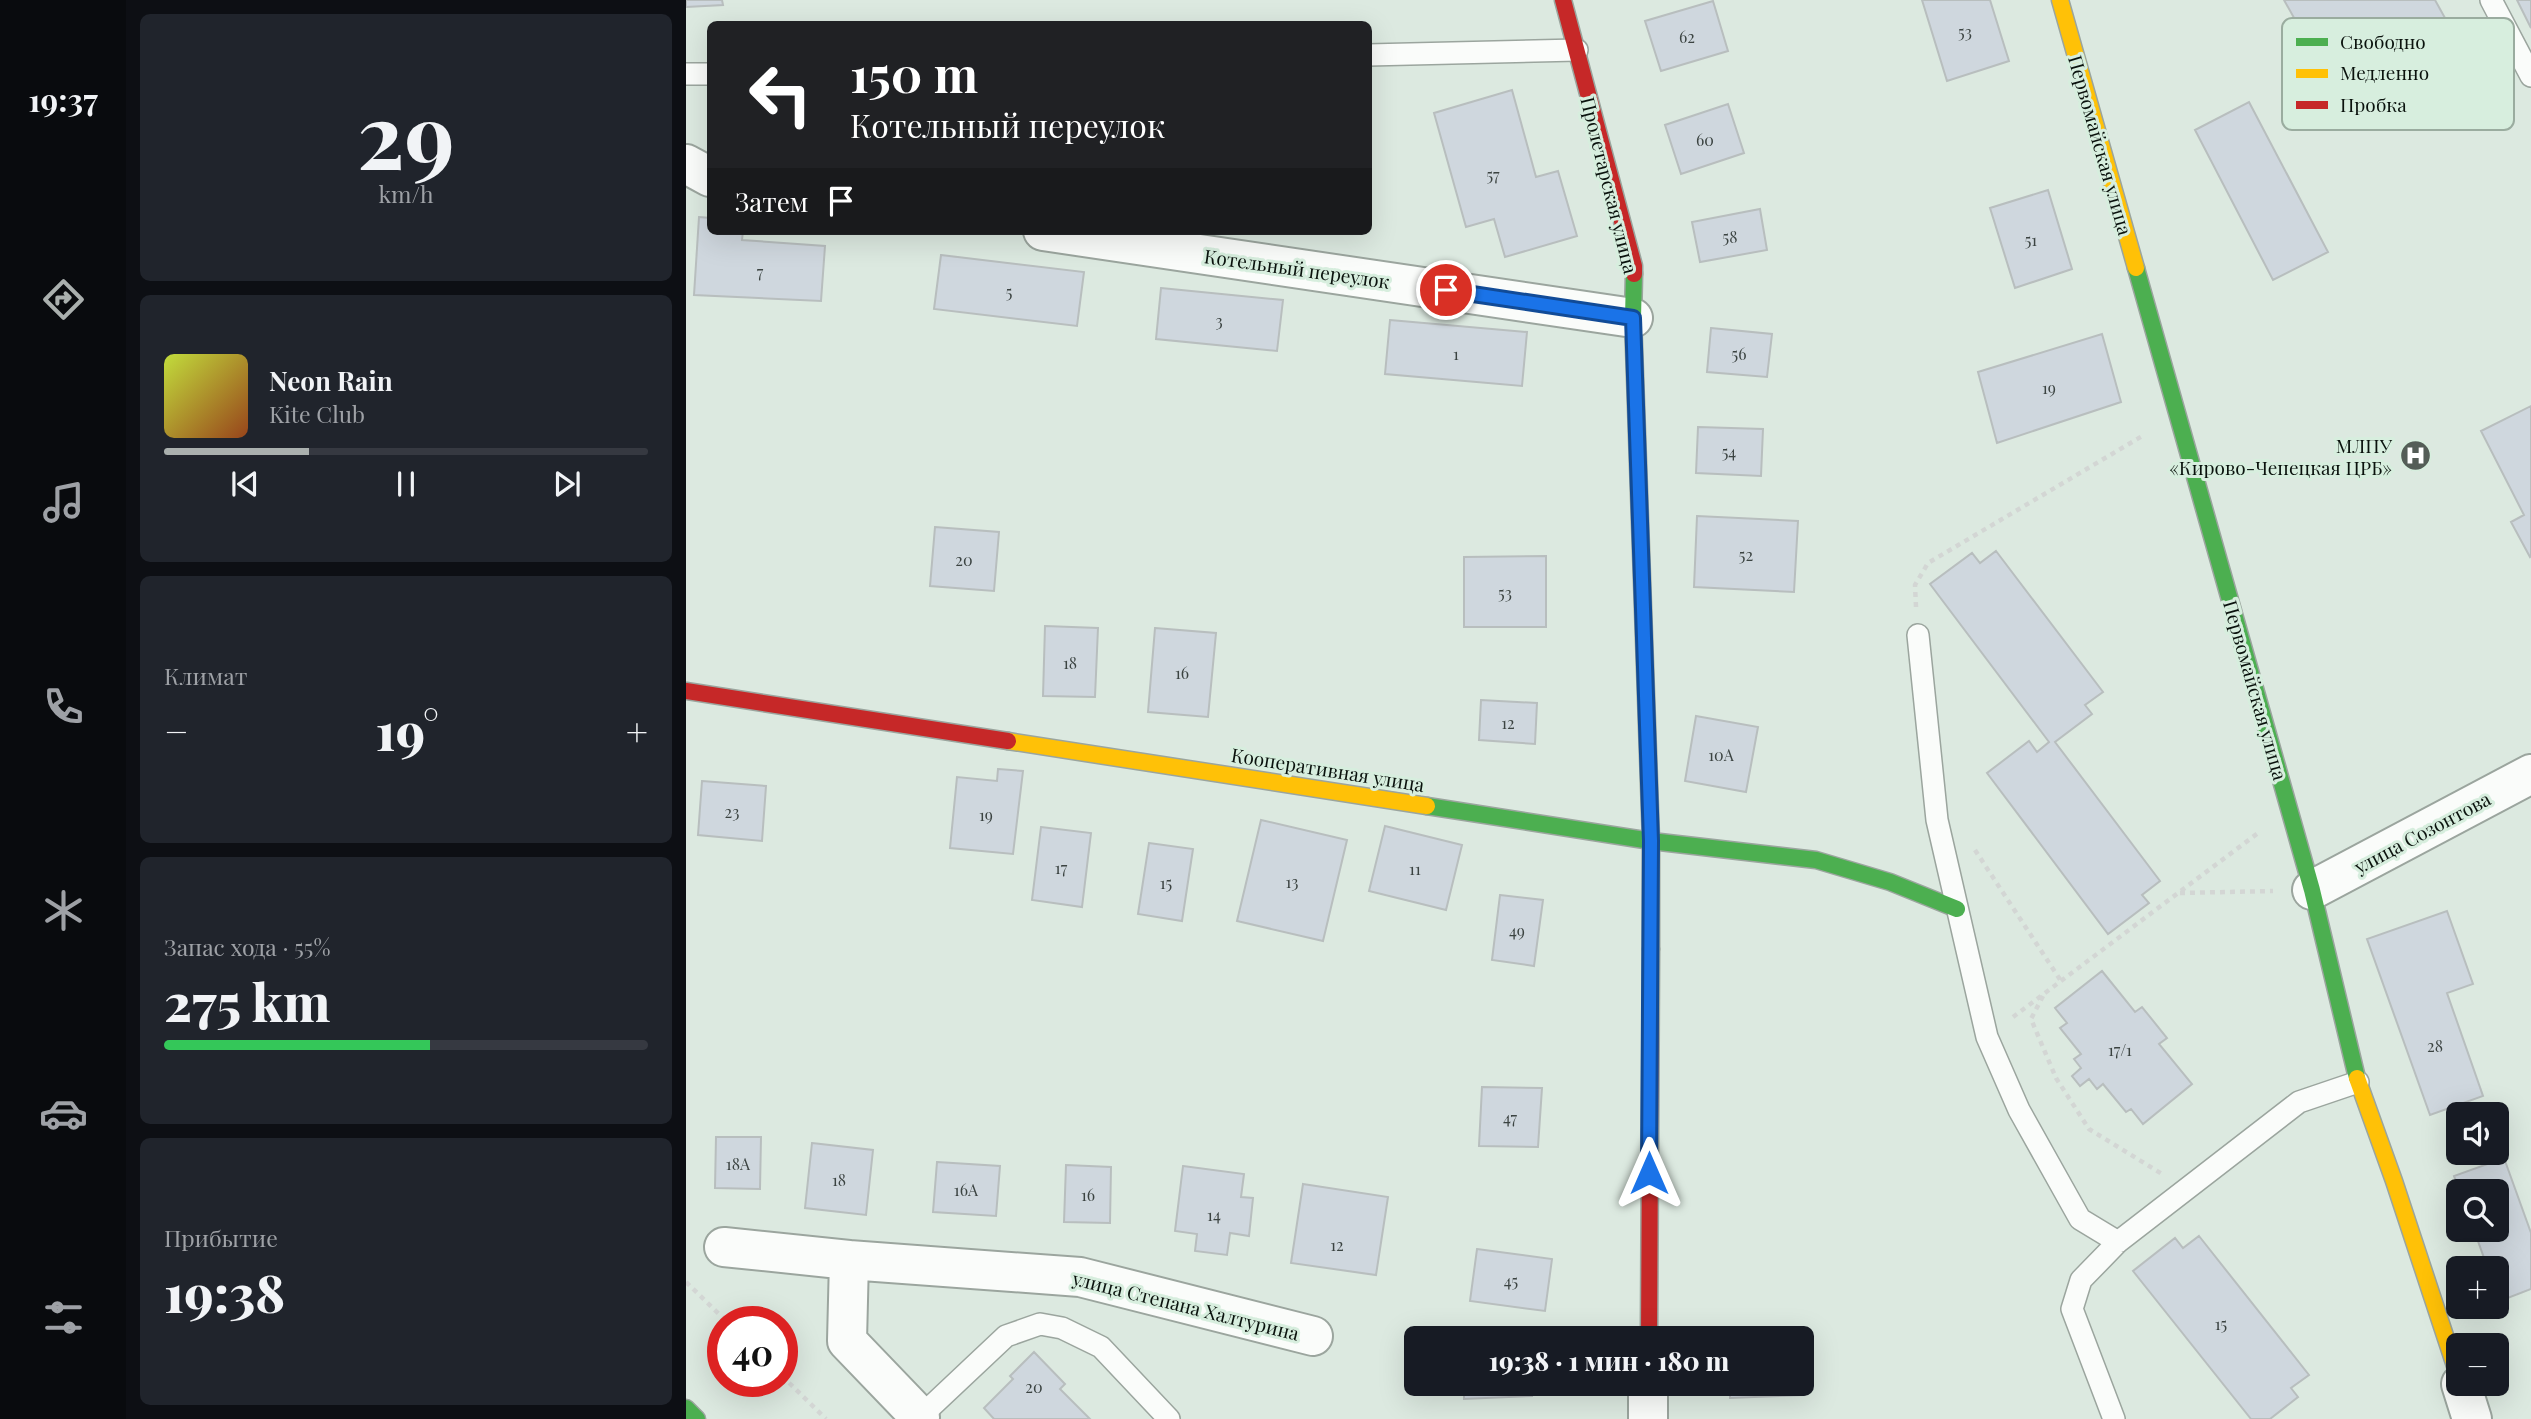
<!DOCTYPE html>
<html lang="ru">
<head>
<meta charset="utf-8">
<style>
	body { margin:0; font-family:"Playfair Display",serif; background:#20242c; color:#f1f3f6; height:100vh; display:flex; flex-direction:column; font-size:26px; white-space:nowrap }
	* { box-sizing:border-box; margin:0 }
	p { font-size:23px; color:#9ea1a6 }
	.icon { flex:none; width:38px; height:38px; fill:none; stroke:currentColor; stroke-width:2; stroke-linecap:round; stroke-linejoin:round }
	.map { position:relative; flex:1; overflow:hidden }
	.panel { display:flex; flex-direction:column; gap:14px; padding:14px; background:#0d0f14; width:560px }
	.panel>* { flex:none }
	.hud { position:absolute; left:21px; top:21px; width:665px; height:214px; border-radius:10px; box-shadow:0 7px 28px #0002; background:#202124; color:#fff; overflow:hidden }
	.fabs { position:absolute; left:1760px; top:1102px; display:grid; gap:14px }
	.fabs a { display:grid; place-items:center; width:63px; height:63px; border-radius:10px; background:#171b24; box-shadow:0 7px 28px #0002; font-size:35px }
	.speed { position:absolute; left:21px; top:1306px; display:flex; gap:14px; font-size:35px; font-weight:700; text-align:center }
	.speed>* { display:grid; place-content:center; width:91px; height:91px; border-radius:50%; background:#171b24; box-shadow:0 7px 28px #0002; line-height:1 }
	.speed .limit { border:10px solid #d22; background:#fff; color:#111 }
	.pin { position:absolute; display:grid; place-items:center; width:60px; height:60px; color:#fff; margin:-30px; border:4px solid #fff; border-radius:50%; box-shadow:0 2px 7px #0007 }
	.me { position:absolute; width:77px; margin:-38px; rotate:0deg; stroke-linejoin:round; filter:drop-shadow(0 0 5px #0008) }
	.turn { display:flex; align-items:center; gap:24px; height:147px; padding:0 28px; font-size:32px }
	.turn .icon { width:91px; height:91px; stroke-width:2.5 }
	.turn b { display:block; font-size:49px; line-height:60px }
	.then { display:flex; align-items:center; height:66px; padding:0 28px; background:#0003; gap:14px; font-size:26px }
	.big { font-size:52px; font-weight:800; line-height:1.1 }
	.panel .tile { flex:1; display:flex; flex-direction:column; justify-content:center; gap:10px; min-width:0; padding:0 24px; border-radius:10px; background:#20242c }
	.panel .dial { align-items:center; gap:0 }
	.dial b { font-size:91px; line-height:1 }
	.song { display:flex; align-items:center; gap:21px }
	.cover { width:84px; height:84px; border-radius:10px; background:linear-gradient(135deg,hsl(70 70% 55%),hsl(20 70% 35%)) }
	.played { height:7px; border-radius:4px; background:linear-gradient(90deg,#aab0ae 30%,#363941 30%) }
	.keys { display:flex; justify-content:space-around; direction:ltr }
	.heat { display:flex; justify-content:space-between; align-items:center; font-size:38px; direction:ltr }
	.charge { height:10px; border-radius:5px; background:linear-gradient(90deg,#34c759 55%,#363941 0) }
	.trip { position:absolute; left:718px; top:1326px; width:410px; height:70px; border-radius:10px; background:#171b24; box-shadow:0 7px 28px #0002; font-weight:800; line-height:70px; text-align:center }
	main { display:flex; flex:1; min-height:0 }
	.tab-bar { display:flex; flex-direction:column; width:126px; justify-content:space-around; align-items:center; background:#090b0e; color:#9ea1a6 }
	.tab-bar .icon { width:49px; height:49px }
	.tab-bar .selected { color:#aab0ae }
	.tab-bar b { font-size:32px; color:#f1f3f6 }
	.map>svg:first-child { display:block }
	.building { fill:#cfd7de; stroke:#b8bebe; stroke-width:2 }
	.lines { fill:none; stroke-linecap:round; stroke-linejoin:round }
	.lane-casing { stroke:#9ba59e; stroke-width:24 }
	.street-casing { stroke:#9ba59e; stroke-width:42 }
	.fast-casing { stroke:#9ba59e; stroke-width:19 }
	.slow-casing { stroke:#9ba59e; stroke-width:19 }
	.jam-casing { stroke:#9ba59e; stroke-width:19 }
	.path { stroke:#d3d6d4; stroke-width:4.5; stroke-dasharray:5 5; stroke-linecap:butt }
	.lane { stroke:#fafcfa; stroke-width:21 }
	.street { stroke:#fafcfa; stroke-width:38 }
	.fast { stroke:#4caf50; stroke-width:16 }
	.slow { stroke:#ffc107; stroke-width:16 }
	.jam { stroke:#c62828; stroke-width:16 }
	.route-casing { stroke:#114b97; stroke-width:18 }
	.route { stroke:#1a73e8; stroke-width:12 }
	.labels { text-anchor:middle; dominant-baseline:central; stroke-width:6; stroke-linejoin:round; paint-order:stroke }
	.number-label { font-size:16px; fill:#3b4341 }
	.street-label { font-size:19px; fill:#0a120d; stroke:#d7eede }
	.poi-label { font-size:19px; fill:#0a120d; stroke:#d7eede; text-anchor:end }
	.key { fill:#d7eede; stroke:#9aac9f; stroke-width:2 }
	.key-label { font-size:19px; fill:#0a120d }
</style>
</head>
<body>
<main>
<nav class="tab-bar">
<b>19:37</b>
<svg class="icon selected" aria-label="directions" viewBox="0 0 24 24"><path d="M12 3l9 9-9 9-9-9zM9 14v-3h6M13 9l2 2-2 2"/></svg>
<svg class="icon" aria-label="music" viewBox="0 0 24 24"><path d="M9 18V5l10-2v13"/><circle cx="6" cy="18" r="3"/><circle cx="16" cy="16" r="3"/></svg>
<svg class="icon" aria-label="phone" viewBox="0 0 24 24"><path d="M5 4h4l2 5-3 2q2 4 5 5l2-3 5 2v4C11 20 4 13 5 4z"/></svg>
<svg class="icon" aria-label="climate" viewBox="0 0 24 24"><path d="M12 3v18M4 7l16 10M4 17L20 7"/></svg>
<svg class="icon" aria-label="car" viewBox="0 0 24 24"><path d="M5 17H2v-5l4-1 3-4h7l3 4 3 1v5h-3M9 17h6M6 11h13"/><circle cx="7" cy="17" r="2"/><circle cx="17" cy="17" r="2"/></svg>
<svg class="icon" aria-label="filters" viewBox="0 0 24 24"><path d="M4 7h16M4 17h16"/><circle cx="9" cy="7" r="2"/><circle cx="15" cy="17" r="2"/></svg>
</nav>
<section class="panel">
<div class="tile dial"><b>29</b><p>km/h</p></div>
<div class="tile">
<div class="song"><i class="cover"></i><div><b>Neon Rain</b><p>Kite Club</p></div></div>
<div class="played"></div>
<div class="keys"><svg class="icon" aria-label="previous" viewBox="0 0 24 24"><path d="M18 5L8 12l10 7zM5 5v14"/></svg><svg class="icon" aria-label="pause" viewBox="0 0 24 24"><path d="M8 5v14M16 5v14"/></svg><svg class="icon" aria-label="next" viewBox="0 0 24 24"><path d="M6 5l10 7-10 7zM19 5v14"/></svg></div>
</div>
<div class="tile"><p>Климат</p>
<div class="heat"><a>−</a><b class="big">19°</b><a>+</a></div>
</div>
<div class="tile"><p>Запас хода · 55%</p><b class="big">275 km</b><div class="charge"></div></div>
<div class="tile"><p>Прибытие</p><b class="big">19:38</b></div>
</section>
<div class="map">
<svg width="1845" height="1419" viewBox="0 0 1845 1419">
	<rect width="100%" height="100%" fill="#dce9e0"/>
	<path class="building" d="M0 0H36L37 5 0 7Z
		M1236 0H1304L1323 61 1261 81Z
		M1598 0H1749L1779 54 1664 118Z
		M1831 0H1845V28Z
		M1027 1 1042 51 975 71 959 21Z
		M826 90 850 177 872 171 891 236 819 257 808 219 780 227 748 113Z
		M1563 102 1642 252 1587 280 1509 130Z
		M1042 104 1058 153 995 174 979 125Z
		M1362 190 1386 269 1329 288 1304 208Z
		M1074 209 1081 250 1014 262 1006 222Z
		M13 217 24 218V231H57L56 240 139 246 135 301 8 295Z
		M255 255 398 272 391 326 248 309Z
		M475 288 597 300 591 351 470 339Z
		M704 320 841 332 836 386 699 374Z
		M1025 328 1086 334 1081 377 1021 372Z
		M1416 334 1435 402 1311 443 1292 372Z
		M1845 406V556L1844 557 1825 522 1838 515 1795 431Z
		M1012 427 1077 429 1075 476 1010 473Z
		M1011 516 1112 521 1108 592 1008 587Z
		M249 527 313 532 308 591 244 586Z
		M1310 551 1417 692 1399 705 1406 714 1369 742 1474 881 1456 895 1463 903 1422 934 1301 773 1343 741 1351 752 1363 742 1244 584 1286 553 1294 563Z
		M860 556V627H778V557Z
		M359 626 412 628 409 697 357 696Z
		M469 628 530 633 522 717 462 712Z
		M795 700 851 703 849 744 793 740Z
		M1010 716 1072 727 1060 792 999 781Z
		M312 769 337 771 327 854 264 848 271 777 311 781Z
		M16 781 80 786 76 841 12 835Z
		M575 820 661 840 637 941 551 921Z
		M699 826 776 845 760 910 683 891Z
		M355 827 405 833 396 907 346 900Z
		M463 843 507 849 496 921 452 914Z
		M814 895 857 900 848 966 806 960Z
		M1761 911 1787 984 1761 993 1797 1096 1744 1115 1681 939Z
		M1416 971 1449 1012 1456 1007 1481 1038 1473 1044 1506 1084 1457 1124 1445 1109 1440 1112 1417 1084 1411 1089 1403 1079 1394 1086 1386 1076 1395 1068 1388 1059 1395 1054 1374 1028 1381 1023 1369 1008Z
		M796 1087 856 1088 852 1147 793 1146Z
		M30 1137H75L74 1189 29 1188Z
		M126 1143 187 1150 180 1215 119 1208Z
		M1818 1158 1845 1233V1289L1814 1301 1811 1294V1269H1802L1788 1230H1811V1192H1774L1768 1176Z
		M251 1162 314 1166 310 1216 247 1212Z
		M380 1165 425 1167 424 1223 378 1222Z
		M497 1166 558 1174 555 1197 567 1198 563 1236 544 1233 541 1255 509 1251 511 1234 489 1231Z
		M617 1184 702 1197 690 1275 605 1263Z
		M1513 1236 1623 1375 1605 1388 1612 1397 1584 1419H1565L1447 1271 1489 1238 1497 1248Z
		M791 1249 866 1259 859 1311 784 1301Z
		M1116 1328 1119 1395 1044 1398V1384H1115V1339H1042V1330Z
		M348 1352 379 1384 374 1389 404 1419H308L298 1408 327 1379 324 1376Z
		M778 1384H845L846 1396 778 1399Z"/>
	<g class="lines">
		<defs>
			<path id="lane" d="M1805 0 1845 76
				M682 55 891 50
				M0 74H24
				M1232 635 1251 820 1301 1037 1333 1110 1394 1219 1432 1242
				M236 1419 234 1417 320 1336 354 1324 376 1328 415 1347 483 1419
				M1428 1419 1386 1309 1395 1280 1432 1242 1613 1102 1672 1082"/>
			<path id="street" d="M0 164 24 177
				M357 231 947 318
				M1626 890 1845 774
				M38 1247 163 1260
				M1775 1384 1786 1419
				M232 1419 234 1417 161 1341 163 1260 394 1277 627 1336
				M962 1419V1384"/>
			<path id="fast" d="M1450 268 1626 890 1671 1078
				M948 274 947 318 965 841V949
				M741 806 965 841 1130 860 1204 882 1271 909
				M0 1408 11 1419"/>
			<path id="slow" d="M1374 0 1450 268
				M322 741 741 806
				M1671 1078 1708 1181 1773 1378"/>
			<path id="jam" d="M877 0 948 266V274
				M0 691 322 741
				M963 1339 965 949"/>
		</defs>
		<use href="#lane" class="lane-casing"/>
		<use href="#street" class="street-casing"/>
		<use href="#fast" class="fast-casing"/>
		<use href="#slow" class="slow-casing"/>
		<use href="#jam" class="jam-casing"/>
		<path class="path" d="M1230 607 1229 585 1242 563 1458 435
			M1289 850 1375 981
			M1494 893 1587 891
			M1357 996 1345 1019 1370 1078 1403 1129 1476 1174
			M1327 1017 1572 833
			M0 1282 40 1321
			M96 1376 140 1419"/>
		<use href="#lane" class="lane"/>
		<use href="#street" class="street"/>
		<use href="#fast" class="fast"/>
		<use href="#slow" class="slow"/>
		<use href="#jam" class="jam"/>
	</g>
	<g class="lines">
		<defs>
			<path id="route" d="M760 290 947 318 965 841 963 1173"/>
		</defs>
		<use href="#route" class="route-casing"/>
		<use href="#route" class="route"/>
	</g>
	<defs>
		<symbol id="hospital-disc" viewBox="-11 -11 22 22"><circle r="9.5" fill="#545d57" stroke="#d7eede"/><path d="M-5-5h3v3.5h4V-5h3V5h-3V1.5h-4V5h-3Z" fill="#fff"/></symbol>
	</defs>
	<g fill-rule="evenodd">
		<use href="#hospital-disc" x="1712" y="438" width="35" height="35"/>
	</g>
	<g class="labels">
		<g class="number-label">
			<text x="1279" y="31">53</text>
			<text x="1001" y="36">62</text>
			<text x="1019" y="139">60</text>
			<text x="807" y="174">57</text>
			<text x="1044" y="236">58</text>
			<text x="1345" y="239">51</text>
			<text x="74" y="271">7</text>
			<text x="323" y="291">5</text>
			<text x="533" y="320">3</text>
			<text x="770" y="353">1</text>
			<text x="1053" y="353">56</text>
			<text x="1363" y="387">19</text>
			<text x="1043" y="451">54</text>
			<text x="1060" y="554">52</text>
			<text x="278" y="559">20</text>
			<text x="819" y="592">53</text>
			<text x="384" y="662">18</text>
			<text x="496" y="672">16</text>
			<text x="822" y="722">12</text>
			<text x="1035" y="754">10А</text>
			<text x="46" y="811">23</text>
			<text x="300" y="814">19</text>
			<text x="375" y="867">17</text>
			<text x="729" y="868">11</text>
			<text x="606" y="881">13</text>
			<text x="480" y="882">15</text>
			<text x="831" y="930">49</text>
			<text x="1749" y="1045">28</text>
			<text x="1434" y="1049">17/1</text>
			<text x="824" y="1117">47</text>
			<text x="52" y="1163">18А</text>
			<text x="153" y="1179">18</text>
			<text x="280" y="1189">16А</text>
			<text x="402" y="1194">16</text>
			<text x="528" y="1214">14</text>
			<text x="651" y="1244">12</text>
			<text x="825" y="1280">45</text>
			<text x="1535" y="1323">15</text>
			<text x="348" y="1386">20</text>
		</g>
		<g class="street-label">
			<text transform="translate(1415 145) rotate(74)">Первомайская улица</text>
			<text transform="translate(924 185) rotate(76)">Пролетарская улица</text>
			<text transform="translate(611 268) rotate(8)">Котельный переулок</text>
			<text transform="translate(1570 690) rotate(74)">Первомайская улица</text>
			<text transform="translate(642 769) rotate(9)">Кооперативная улица</text>
			<text transform="translate(1736 832) rotate(-28)">улица Созонтова</text>
			<text transform="translate(500 1305) rotate(14)">улица Степана Халтурина</text>
		</g>
		<g class="poi-label">
			<text x="1706" y="445">МЛПУ<tspan x="1706" dy="22">«Кирово-Чепецкая ЦРБ»</tspan></text>
		</g>
	</g>
	<rect x="1596" y="18" width="232" height="112" rx="10" class="key"/>
	<rect x="1610" y="38" width="32" height="8" fill="#4caf50"/>
	<rect x="1610" y="69" width="32" height="9" fill="#ffc107"/>
	<rect x="1610" y="101" width="32" height="8" fill="#c62828"/>
	<g class="key-label">
		<text x="1654" y="49">Свободно</text>
		<text x="1654" y="80">Медленно</text>
		<text x="1654" y="112">Пробка</text>
	</g>
</svg>
<div class="fabs">
<a><svg class="icon" aria-label="sound" viewBox="0 0 24 24"><path d="M4 9h4l5-4v14l-5-4H4zM17 9q2 3 0 6"/></svg></a>
<a><svg class="icon" aria-label="search" viewBox="0 0 24 24"><circle cx="10" cy="10" r="6"/><path d="M15 15l6 6"/></svg></a>
<a>+</a>
<a>−</a>
</div>
<div class="speed"><div class="limit">40</div></div>
<div class="pin" style="left:760px;top:290px;background:#d93025"><svg class="icon" aria-label="arrive" viewBox="0 0 24 24"><path d="M6 21V4h12l-3 4 3 4H6"/></svg></div>
<svg class="me" style="left:963px;top:1173px" viewBox="-20 -20 40 40"><path d="M0-17L14 15 0 8-14 15z" fill="#1a73e8" stroke="#fff" stroke-width="4"/></svg>
<div class="trip">19:38 · 1 мин · 180 m</div>
<div class="hud">
<div class="turn"><svg class="icon" aria-label="left" viewBox="0 0 24 24"><path d="M17 20v-9H6M10 6l-5 5 5 5"/></svg><div><b>150 m</b>Котельный переулок</div></div>
<div class="then">Затем<svg class="icon" aria-label="arrive" viewBox="0 0 24 24"><path d="M6 21V4h12l-3 4 3 4H6"/></svg></div>
</div>
</div>
</main>
</body>
</html>
